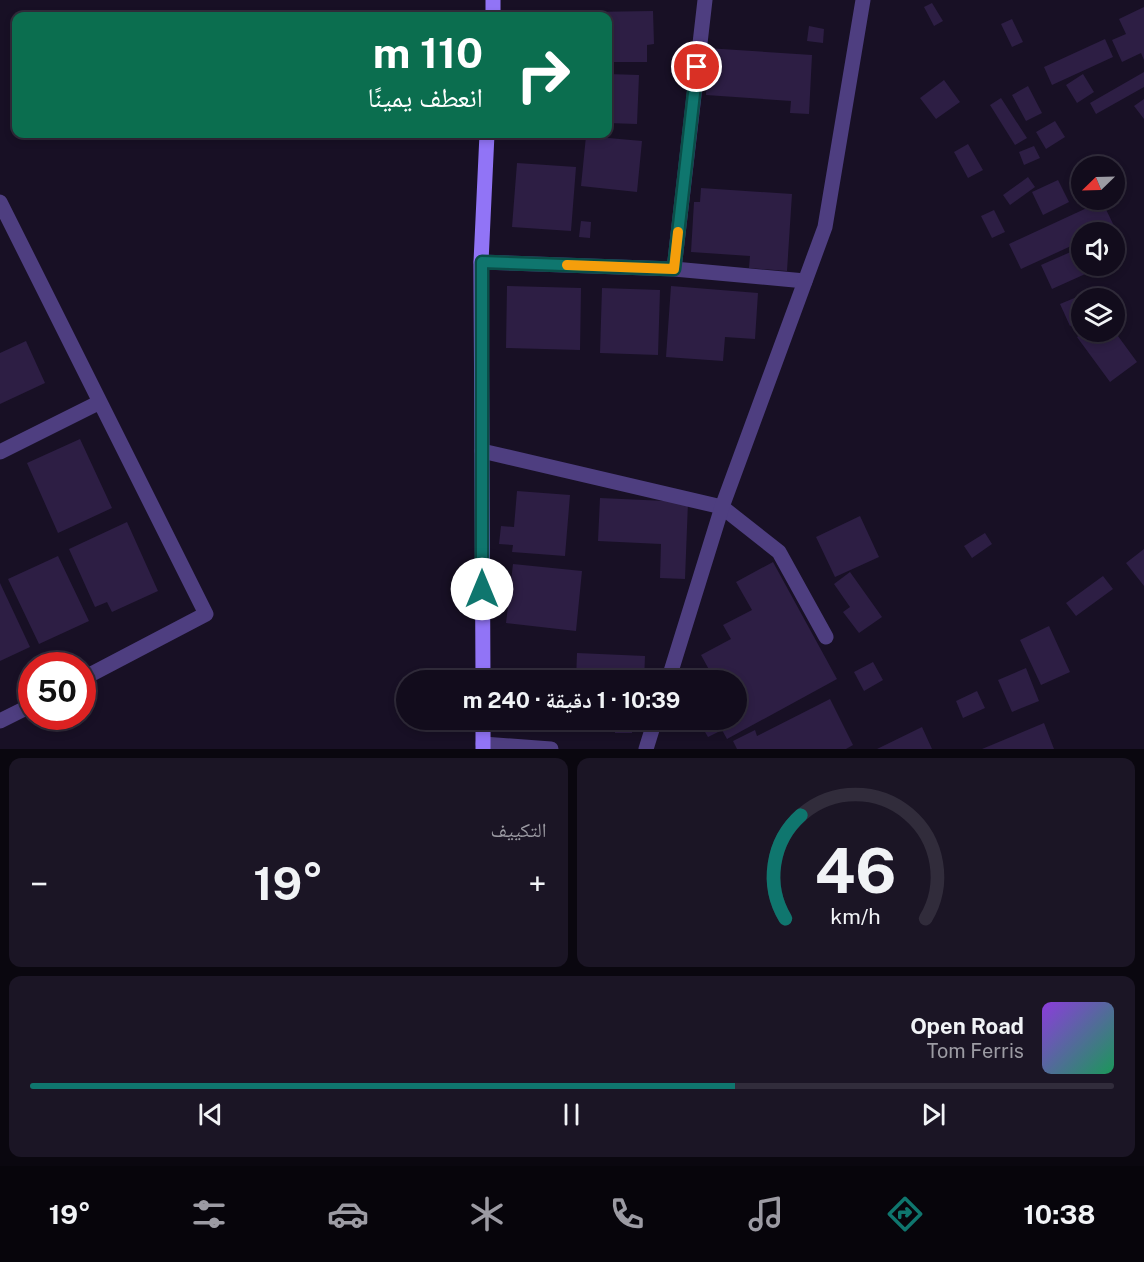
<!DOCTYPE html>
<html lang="ar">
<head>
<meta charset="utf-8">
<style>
	body { margin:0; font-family:"Public Sans","Noto Naskh Arabic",sans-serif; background:#1b1525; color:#f1f3f6; direction:rtl; height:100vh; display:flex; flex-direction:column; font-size:22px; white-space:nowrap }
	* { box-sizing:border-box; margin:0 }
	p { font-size:20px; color:#9c9ba3 }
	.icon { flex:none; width:33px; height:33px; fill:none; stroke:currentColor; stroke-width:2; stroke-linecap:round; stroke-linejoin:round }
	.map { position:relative; height:749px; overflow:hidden; direction:ltr }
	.drawer { display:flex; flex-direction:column; gap:9px; padding:9px; background:#0a070f; flex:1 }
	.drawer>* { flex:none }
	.guide { position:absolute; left:12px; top:12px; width:600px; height:126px; border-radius:12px; box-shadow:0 3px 9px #0003,0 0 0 2px #312c3b; direction:rtl; background:#0b6e4f; color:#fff; overflow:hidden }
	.needle { width:39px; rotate:247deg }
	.buttons { position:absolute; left:1071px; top:156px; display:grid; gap:12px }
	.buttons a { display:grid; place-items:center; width:54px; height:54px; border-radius:50%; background:#120c1c; box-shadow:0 3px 9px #0003,0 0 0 2px #312c3b; font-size:30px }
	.speed { position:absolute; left:18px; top:652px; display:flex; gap:12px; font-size:30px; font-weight:700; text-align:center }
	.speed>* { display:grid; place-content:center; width:78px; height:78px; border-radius:50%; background:#120c1c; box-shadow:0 3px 9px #0003,0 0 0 2px #312c3b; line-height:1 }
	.speed .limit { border:9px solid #d22; background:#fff; color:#111 }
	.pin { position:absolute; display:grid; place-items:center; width:51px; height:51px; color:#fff; margin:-26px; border:3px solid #fff; border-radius:50%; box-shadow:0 2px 6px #0007 }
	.me { position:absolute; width:66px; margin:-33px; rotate:0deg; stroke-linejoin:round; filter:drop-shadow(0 0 4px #0008) }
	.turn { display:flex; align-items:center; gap:21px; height:126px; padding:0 30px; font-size:27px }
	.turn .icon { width:78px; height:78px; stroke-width:2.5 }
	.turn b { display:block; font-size:42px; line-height:51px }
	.big { font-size:45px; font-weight:700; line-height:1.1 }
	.drawer .tile { flex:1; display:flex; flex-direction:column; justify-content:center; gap:9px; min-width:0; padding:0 21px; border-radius:12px; background:#1b1525 }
	.drawer .dial { align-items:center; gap:0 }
	.dial svg { height:156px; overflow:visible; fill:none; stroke:#312c3b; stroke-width:7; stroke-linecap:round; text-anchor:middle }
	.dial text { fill:#f1f3f6; stroke:none }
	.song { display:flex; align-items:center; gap:18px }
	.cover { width:72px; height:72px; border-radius:9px; background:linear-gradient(135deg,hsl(270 70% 55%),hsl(150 70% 35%)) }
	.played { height:6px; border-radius:3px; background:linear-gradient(90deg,#0f766e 65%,#312c3b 65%) }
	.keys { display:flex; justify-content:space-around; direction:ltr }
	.heat { display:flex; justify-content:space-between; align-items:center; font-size:33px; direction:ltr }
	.drawer .tiles { flex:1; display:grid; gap:9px; grid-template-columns:1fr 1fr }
	.tile:last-child { grid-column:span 2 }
	.trip { position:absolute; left:396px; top:670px; width:351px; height:60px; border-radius:30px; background:#120c1c; box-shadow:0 3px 9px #0003,0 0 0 2px #312c3b; font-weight:700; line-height:60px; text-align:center; direction:rtl }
	.tab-bar { display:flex; height:96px; justify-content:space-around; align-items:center; background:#07050b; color:#9c9ba3 }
	.tab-bar .icon { width:42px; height:42px }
	.tab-bar .current { color:#0f766e }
	.tab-bar b { font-size:27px; color:#f1f3f6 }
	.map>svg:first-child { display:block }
	.building { fill:#2d1e44 }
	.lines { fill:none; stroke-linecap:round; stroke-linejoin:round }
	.minor { stroke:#4e3e80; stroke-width:15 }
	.tertiary { stroke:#4e3e80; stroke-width:15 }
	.secondary { stroke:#9174f6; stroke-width:15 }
	.route-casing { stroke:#0a4d48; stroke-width:15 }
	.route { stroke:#0f766e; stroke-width:10 }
	.slow { stroke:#f59e0b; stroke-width:10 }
</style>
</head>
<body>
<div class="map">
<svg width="1144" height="749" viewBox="0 0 1144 749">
	<rect width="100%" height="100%" fill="#181025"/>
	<path class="building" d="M932 3 943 21 934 26 924 7Z
		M1144 7V60L1141 53 1122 62 1112 40 1126 34 1119 19Z
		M653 11 654 44 647 45V62H608V16H591L590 12Z
		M1012 19 1023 42 1012 47 1001 24Z
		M809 26 824 29 823 43 807 41Z
		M1105 39 1113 57 1052 85 1044 67Z
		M706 48 812 55 809 114 790 113 791 101 706 95 707 67H705Z
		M1144 72V87L1096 114 1090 103Z
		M608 74 639 75 637 124 608 123Z
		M1083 74 1094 92 1077 103 1066 85Z
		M944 80 960 102 936 119 920 98Z
		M1028 86 1042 113 1026 121 1012 95Z
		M1001 98 1027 138 1015 145 990 105Z
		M1144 99V119L1134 106Z
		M1055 121 1065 137 1046 149 1036 132Z
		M586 136 642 141 637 192 581 186Z
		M968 144 983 170 968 178 954 152Z
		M1034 146 1040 158 1024 165 1019 152Z
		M517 163 576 167 571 231 512 227Z
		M1028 177 1035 187 1010 205 1003 195Z
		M1058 180 1069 202 1043 215 1032 192Z
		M701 188 792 194 787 271 749 268 750 256 691 252 694 202H700Z
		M1102 201 1114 226 1099 232H1082V241L1021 269 1009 244Z
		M994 210 1005 232 992 238 981 216Z
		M581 221 591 222 590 238 579 237Z
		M1082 247V266H1103L1052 289 1041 265Z
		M507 286 581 288 580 350 506 348Z
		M671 286 758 293 755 339 725 337 723 361 666 357Z
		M602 288 660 290 658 355 600 353Z
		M1089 292 1092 298H1082V321L1070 326 1060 304Z
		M1084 332H1115L1137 362 1110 382 1077 337Z
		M26 341 45 383 0 404V353Z
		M80 439 112 508 58 533 27 463Z
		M517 491 570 495 565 556 512 552 513 545 499 544 501 526 514 527Z
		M600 498 688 502 685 579 660 578 661 544 598 541Z
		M860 516 879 557 835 577 816 537Z
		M127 522 158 591 112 612 107 602 95 607 69 549Z
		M985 533 992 544 972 558 964 546Z
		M1144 549V586L1126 563Z
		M58 556 89 621 39 644 8 579Z
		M773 562 837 679 727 739 722 730 708 737 698 720H736V681H701L712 675 701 655 731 639 723 625 752 610 736 582Z
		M513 564 582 571 576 631 506 623Z
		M850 572 882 617 859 633 843 612 850 607 834 584Z
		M1103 576 1113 589 1076 616 1066 603Z
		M0 583 30 647 0 661Z
		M1049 626 1070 672 1041 685 1020 640Z
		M577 653 645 656 644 681H576Z
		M873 662 883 680 864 691 854 672Z
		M1026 668 1039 701 1012 712 998 680Z
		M977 691 985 708 963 718 956 701Z
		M830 699 853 745 846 749H737L733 741 755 730 757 736Z
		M574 720H633L632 733H615V725L574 724Z
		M1044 723 1054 749H982Z
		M922 727 932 749H877Z"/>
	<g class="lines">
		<path class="minor" d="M0 202 206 614 82 679
			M481 262 674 269 805 281
			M674 269 705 0
			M482 451 722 507 779 552 826 637
			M0 452 100 402
			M0 721 32 705
			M483 744 551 749"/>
		<path class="tertiary" d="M668 681 722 507 825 227 863 0
			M646 749 655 720"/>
		<path class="secondary" d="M493 16V0
			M483 681 481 262 487 134
			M483 720V749"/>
	</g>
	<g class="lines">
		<defs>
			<path id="route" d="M482 589V262L674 269 697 67"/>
		</defs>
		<use href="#route" class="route-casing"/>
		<use href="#route" class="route"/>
		<path class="slow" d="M567 265 674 269 678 232"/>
	</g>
</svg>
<div class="buttons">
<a><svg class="needle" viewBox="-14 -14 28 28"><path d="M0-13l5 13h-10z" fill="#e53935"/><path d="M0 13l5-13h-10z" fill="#9c9ba3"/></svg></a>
<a><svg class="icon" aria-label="sound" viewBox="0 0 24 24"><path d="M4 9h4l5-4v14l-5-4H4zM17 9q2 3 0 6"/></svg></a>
<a><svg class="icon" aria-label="layers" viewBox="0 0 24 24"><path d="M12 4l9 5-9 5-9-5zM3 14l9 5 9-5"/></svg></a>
</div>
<div class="speed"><div class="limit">50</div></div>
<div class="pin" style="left:697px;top:67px;background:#d93025"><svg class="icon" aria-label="arrive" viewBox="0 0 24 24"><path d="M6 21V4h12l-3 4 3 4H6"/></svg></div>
<svg class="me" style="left:482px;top:589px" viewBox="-20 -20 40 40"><circle r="19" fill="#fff"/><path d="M0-13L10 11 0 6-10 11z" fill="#0f766e"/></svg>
<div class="trip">10:39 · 1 دقيقة · 240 m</div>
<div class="guide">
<div class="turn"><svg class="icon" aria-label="right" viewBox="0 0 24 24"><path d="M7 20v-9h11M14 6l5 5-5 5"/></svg><div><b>110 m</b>انعطف يمينًا</div></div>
</div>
</div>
<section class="drawer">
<div class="tiles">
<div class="tile dial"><svg viewBox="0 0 100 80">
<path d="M14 69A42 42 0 1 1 86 69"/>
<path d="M14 69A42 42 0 0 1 22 16" stroke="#0f766e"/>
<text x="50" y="56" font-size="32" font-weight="700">46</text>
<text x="50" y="72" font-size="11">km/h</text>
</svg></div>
<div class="tile"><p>التكييف</p>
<div class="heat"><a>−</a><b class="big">19°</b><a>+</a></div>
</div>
<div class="tile">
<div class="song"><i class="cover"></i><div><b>Open Road</b><p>Tom Ferris</p></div></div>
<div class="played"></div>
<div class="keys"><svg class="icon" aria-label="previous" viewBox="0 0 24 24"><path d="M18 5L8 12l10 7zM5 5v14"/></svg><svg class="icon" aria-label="pause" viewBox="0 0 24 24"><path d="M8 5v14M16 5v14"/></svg><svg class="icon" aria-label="next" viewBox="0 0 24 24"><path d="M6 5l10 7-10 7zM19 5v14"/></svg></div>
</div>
</div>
</section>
<nav class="tab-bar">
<b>10:38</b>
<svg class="icon current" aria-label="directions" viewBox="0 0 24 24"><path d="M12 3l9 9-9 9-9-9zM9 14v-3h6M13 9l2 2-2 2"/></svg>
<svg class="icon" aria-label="music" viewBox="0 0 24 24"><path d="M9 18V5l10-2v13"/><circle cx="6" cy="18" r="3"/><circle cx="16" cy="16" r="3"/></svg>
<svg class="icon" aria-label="phone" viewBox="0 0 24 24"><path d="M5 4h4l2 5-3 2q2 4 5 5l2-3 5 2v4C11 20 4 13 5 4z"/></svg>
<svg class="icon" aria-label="climate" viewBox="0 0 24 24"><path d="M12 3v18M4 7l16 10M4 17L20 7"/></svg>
<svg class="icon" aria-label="car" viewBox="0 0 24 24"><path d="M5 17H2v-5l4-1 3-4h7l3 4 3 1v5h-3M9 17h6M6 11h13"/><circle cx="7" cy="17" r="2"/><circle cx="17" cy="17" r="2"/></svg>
<svg class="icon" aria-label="filters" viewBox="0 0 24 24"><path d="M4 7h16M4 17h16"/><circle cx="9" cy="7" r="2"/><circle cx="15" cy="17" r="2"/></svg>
<b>19°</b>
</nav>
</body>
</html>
